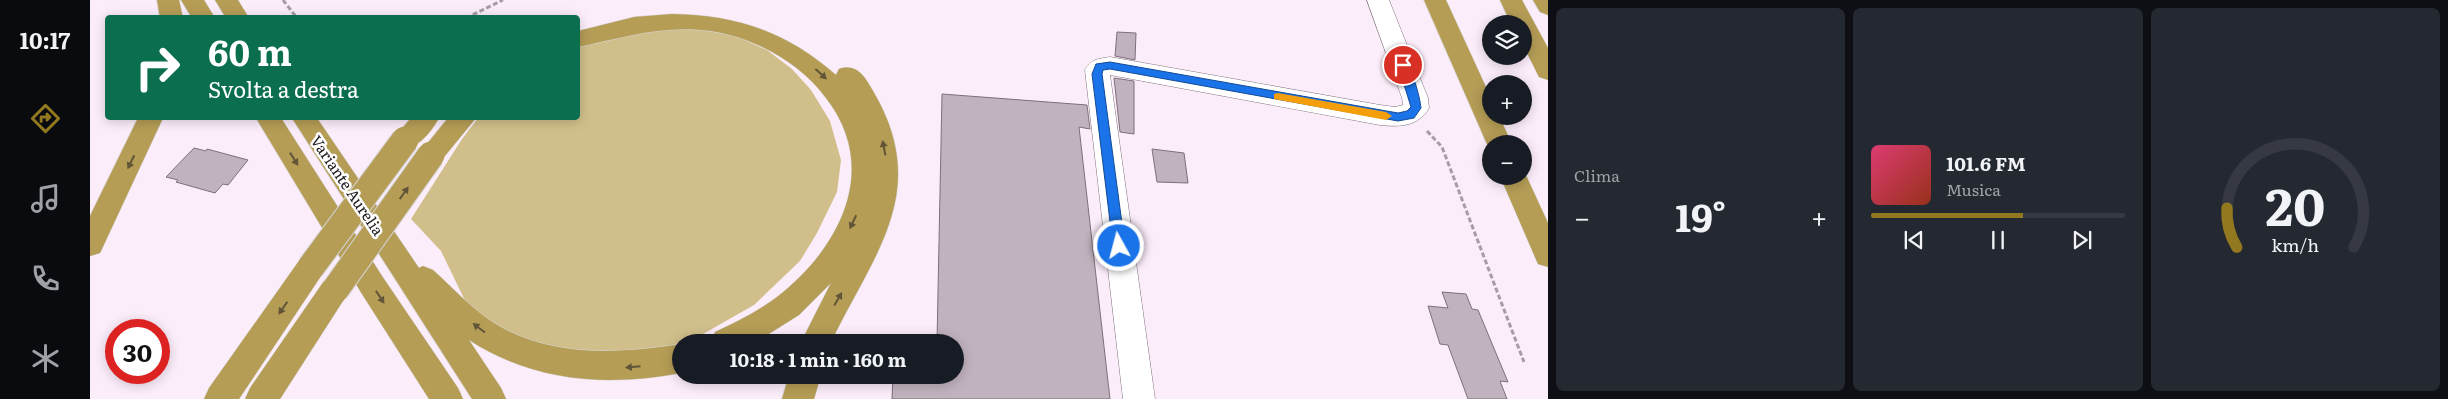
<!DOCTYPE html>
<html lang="it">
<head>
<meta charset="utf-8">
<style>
	body { margin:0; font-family:Literata,serif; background:#242831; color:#f1f3f6; height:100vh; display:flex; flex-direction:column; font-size:19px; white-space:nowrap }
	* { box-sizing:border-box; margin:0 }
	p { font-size:16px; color:#9ea1a6 }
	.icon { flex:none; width:28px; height:28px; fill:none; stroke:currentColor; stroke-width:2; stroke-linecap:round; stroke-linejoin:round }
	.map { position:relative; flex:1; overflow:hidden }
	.sheet { display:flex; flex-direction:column; gap:8px; padding:8px; background:#0d0f14; width:900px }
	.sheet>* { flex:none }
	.banner { position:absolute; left:15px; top:15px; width:475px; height:105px; border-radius:5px; box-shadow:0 2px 12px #0003; background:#0b6e4f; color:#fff; overflow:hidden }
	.buttons { position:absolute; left:1392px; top:15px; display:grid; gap:10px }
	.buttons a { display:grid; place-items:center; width:50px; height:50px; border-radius:50%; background:#171b24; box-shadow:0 2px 12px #0003; font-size:25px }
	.speed { position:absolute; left:15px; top:319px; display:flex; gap:10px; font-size:25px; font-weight:700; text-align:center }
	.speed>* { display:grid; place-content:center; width:65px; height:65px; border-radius:50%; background:#171b24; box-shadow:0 2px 12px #0003; line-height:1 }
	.speed .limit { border:8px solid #d22; background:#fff; color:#111 }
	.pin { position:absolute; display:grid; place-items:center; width:42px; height:42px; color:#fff; margin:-21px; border:2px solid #fff; border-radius:50%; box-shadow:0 1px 5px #0007 }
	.me { position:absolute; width:55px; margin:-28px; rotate:353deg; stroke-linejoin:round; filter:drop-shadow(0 0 4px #0008) }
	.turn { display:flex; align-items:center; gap:18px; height:105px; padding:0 20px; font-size:22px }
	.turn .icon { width:65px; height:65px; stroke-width:2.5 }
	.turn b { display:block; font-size:35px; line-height:42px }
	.big { font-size:38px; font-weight:700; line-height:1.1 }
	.sheet .tile { flex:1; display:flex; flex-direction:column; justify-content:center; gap:8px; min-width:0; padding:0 18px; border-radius:8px; background:#242831 }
	.sheet .dial { align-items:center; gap:0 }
	.dial svg { height:130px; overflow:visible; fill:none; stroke:#363941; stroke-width:7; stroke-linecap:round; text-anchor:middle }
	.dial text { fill:#f1f3f6; stroke:none }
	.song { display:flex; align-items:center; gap:15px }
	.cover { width:60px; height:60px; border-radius:8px; background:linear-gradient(135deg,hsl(340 70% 55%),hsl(10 70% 35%)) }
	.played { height:5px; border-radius:2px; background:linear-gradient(90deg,#92781e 60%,#363941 60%) }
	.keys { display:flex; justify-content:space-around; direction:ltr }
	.heat { display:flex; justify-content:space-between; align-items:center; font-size:28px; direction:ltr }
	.sheet .tiles { flex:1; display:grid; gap:8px; grid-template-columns:repeat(3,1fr) }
	.trip { position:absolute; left:582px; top:334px; width:292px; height:50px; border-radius:25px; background:#171b24; box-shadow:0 2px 12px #0003; font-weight:700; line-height:50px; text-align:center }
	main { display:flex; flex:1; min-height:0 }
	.tabs { display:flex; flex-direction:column; width:90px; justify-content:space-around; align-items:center; background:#090b0e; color:#9ea1a6 }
	.tabs .icon { width:35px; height:35px }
	.tabs .selected { color:#92781e }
	.tabs b { font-size:22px; color:#f1f3f6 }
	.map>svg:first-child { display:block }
	.green { fill:#d1bf8b }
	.building { fill:#c0b2be; stroke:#7d707b }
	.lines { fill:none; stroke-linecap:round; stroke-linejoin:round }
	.street-casing { stroke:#7f727e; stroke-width:1 }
	.highway-casing { stroke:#d6d5d6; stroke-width:1 }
	.path { stroke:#a89da7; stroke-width:3; stroke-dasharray:5 2.5; stroke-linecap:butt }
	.street { fill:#fff; fill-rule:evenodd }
	.highway { fill:#b59d56; fill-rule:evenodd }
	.highway-bridge-casing { stroke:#d6d5d6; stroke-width:29; stroke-linecap:butt }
	.highway-bridge { stroke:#b59d56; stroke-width:27 }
	.oneway { fill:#615437 }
	.route { fill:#1a73e8; stroke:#114b97 }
	.slow { fill:#f59e0b }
	.labels { text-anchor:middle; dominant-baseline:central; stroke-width:5; stroke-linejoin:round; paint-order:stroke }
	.street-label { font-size:15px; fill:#1d181d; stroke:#fff }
</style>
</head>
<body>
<main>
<nav class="tabs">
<b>10:17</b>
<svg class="icon selected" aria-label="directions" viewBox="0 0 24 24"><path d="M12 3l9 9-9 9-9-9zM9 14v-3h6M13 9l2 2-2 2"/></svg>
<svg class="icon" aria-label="music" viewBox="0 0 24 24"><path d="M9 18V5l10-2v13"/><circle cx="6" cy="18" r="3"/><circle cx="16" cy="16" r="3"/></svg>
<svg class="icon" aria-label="phone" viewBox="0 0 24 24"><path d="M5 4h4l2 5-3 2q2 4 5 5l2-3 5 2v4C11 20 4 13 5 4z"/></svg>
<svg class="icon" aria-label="climate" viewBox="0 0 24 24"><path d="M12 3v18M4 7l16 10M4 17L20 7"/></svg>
</nav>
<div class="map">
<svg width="1458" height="399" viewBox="0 0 1458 399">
	<rect width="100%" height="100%" fill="#fcedfa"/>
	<path class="green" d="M594 27 642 34 677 50 702 69 721 90 740 121 751 160 747 192 727 233 710 261 664 305 606 338 570 349 485 354 433 340 382 315 351 251 321 219 372 139 388 118H488V47L514 38Z"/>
	<path class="building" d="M1027 32 1046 33 1045 60 1025 56Z
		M1024 78 1044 81V134L1030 132Z
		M852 94 997 105 1000 129 989 127 1020 399H802L803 375H866V342H847Z
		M104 148 116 151 117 149 158 160 138 185 133 184 125 193 86 182 88 180 76 177Z
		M1062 149 1094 153 1098 183 1067 182Z
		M1352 292 1376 294 1382 309 1388 310 1418 382 1410 381 1417 399H1378L1358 345 1350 344 1338 306 1358 308Z"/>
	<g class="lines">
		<defs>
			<path id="street" d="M1277 0H1299L1338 98 1339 108C1328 127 1309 127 1290 125L1020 75 1065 399H1033L995 70C1001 59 1008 59 1020 57L1290 105 1305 107 1313 105 1312 98Z"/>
			<path id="highway" d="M67 0H89L93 18H70Z
				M91 0H114L125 18H102Z
				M125 0H148L159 18H136Z
				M1334 0H1356L1401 98V116H1409L1422 144H1401L1400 151Z
				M1410 0H1432L1458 48V80L1449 77 1434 47V24H1421Z
				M1443 0H1458V15L1450 12Z
				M582 14C647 15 697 32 746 75L749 69C767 63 775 77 783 91 842 191 784 253 741 342H711L741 283 709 315 666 342H621L625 332C647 322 668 311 687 297 750 248 791 169 736 98 713 67 677 45 640 35 584 21 541 36 488 47V31L544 17Z
				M48 118H73L10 253 0 256V216Z
				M166 118H191L292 276 368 388 373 399H339L272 294Z
				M202 118H227L329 268 333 266 343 270C362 287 380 307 401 321 458 358 527 354 591 344V373C517 387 444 382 379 340L411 388 416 399H382Z
				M321 118H349C340 134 325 153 306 147L302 140Z
				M358 118H386L350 162 341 165 332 162 328 155Z
				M1434 171 1458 223V267L1448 264 1410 176H1434Z
				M221 254 231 258 236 267 231 276 149 399H114L119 388 211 258Z
				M245 277 256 281 260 290 190 399H155L160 388 234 281Z
				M699 375H731L724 399H692Z"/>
		</defs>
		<use href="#street" class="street-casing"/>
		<use href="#highway" class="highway-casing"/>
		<path class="path" d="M193 0 207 18
			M376 18 413 0
			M1337 131 1352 147 1434 362"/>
		<use href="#street" class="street"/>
		<use href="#highway" class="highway"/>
		<defs>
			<path id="highway-bridge" d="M221 267 315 140
				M245 290 341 155"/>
		</defs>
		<use href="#highway-bridge" class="highway-bridge-casing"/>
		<use href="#highway-bridge" class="highway-bridge"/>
	</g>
	<defs><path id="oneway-solid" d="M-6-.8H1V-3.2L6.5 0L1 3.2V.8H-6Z" transform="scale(1.25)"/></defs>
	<g class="oneway">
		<use href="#oneway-solid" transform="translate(731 74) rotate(42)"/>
		<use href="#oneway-solid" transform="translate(794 148) rotate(-101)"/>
		<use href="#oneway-solid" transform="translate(204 159) rotate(58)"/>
		<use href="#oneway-solid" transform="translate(41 162) rotate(116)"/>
		<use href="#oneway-solid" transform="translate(314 193) rotate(-55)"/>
		<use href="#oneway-solid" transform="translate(763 222) rotate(115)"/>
		<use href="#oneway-solid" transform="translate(290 297) rotate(57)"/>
		<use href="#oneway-solid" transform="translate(748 299) rotate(-60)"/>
		<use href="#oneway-solid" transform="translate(193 308) rotate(125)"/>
		<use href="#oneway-solid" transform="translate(389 328) rotate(-143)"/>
		<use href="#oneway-solid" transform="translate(543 367) rotate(175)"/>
	</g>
	<path class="route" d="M1020 62 1308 113 1317 111 1321 107 1308 65 1313 62C1322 65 1330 98 1331 108L1324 118 1308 121 1020 69 1013 70 1012 74 1035 246 1029 251 1023 246 1002 74 1006 64Z"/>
	<path class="slow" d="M1188 93 1296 112 1302 116 1296 120 1184 99V94Z"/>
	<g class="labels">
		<g class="street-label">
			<text transform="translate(258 185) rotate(56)">Variante Aurelia</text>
		</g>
	</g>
</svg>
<div class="buttons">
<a><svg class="icon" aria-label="layers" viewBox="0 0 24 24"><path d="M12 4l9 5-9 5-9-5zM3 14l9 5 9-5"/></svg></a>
<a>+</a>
<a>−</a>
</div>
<div class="speed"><div class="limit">30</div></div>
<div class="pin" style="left:1313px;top:65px;background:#d93025"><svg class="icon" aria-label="arrive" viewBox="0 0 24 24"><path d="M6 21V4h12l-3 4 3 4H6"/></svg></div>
<svg class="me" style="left:1029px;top:246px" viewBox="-20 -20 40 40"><circle r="17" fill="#1a73e8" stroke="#fff" stroke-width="3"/><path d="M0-11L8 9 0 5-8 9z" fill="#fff"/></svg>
<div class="trip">10:18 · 1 min · 160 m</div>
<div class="banner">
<div class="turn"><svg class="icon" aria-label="right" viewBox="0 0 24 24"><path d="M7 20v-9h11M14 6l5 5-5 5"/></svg><div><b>60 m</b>Svolta a destra</div></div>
</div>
</div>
<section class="sheet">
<div class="tiles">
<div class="tile"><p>Clima</p>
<div class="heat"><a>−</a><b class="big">19°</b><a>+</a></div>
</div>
<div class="tile">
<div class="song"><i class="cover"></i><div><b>101.6 FM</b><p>Musica</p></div></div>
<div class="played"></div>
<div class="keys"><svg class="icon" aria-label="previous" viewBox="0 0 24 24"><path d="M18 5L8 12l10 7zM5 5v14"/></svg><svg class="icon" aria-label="pause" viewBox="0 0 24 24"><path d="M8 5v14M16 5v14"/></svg><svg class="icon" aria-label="next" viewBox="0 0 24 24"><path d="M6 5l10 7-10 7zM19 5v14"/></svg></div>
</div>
<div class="tile dial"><svg viewBox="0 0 100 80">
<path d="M14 69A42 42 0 1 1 86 69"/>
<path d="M14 69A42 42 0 0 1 8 45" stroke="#92781e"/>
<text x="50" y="56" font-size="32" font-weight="700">20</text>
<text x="50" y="72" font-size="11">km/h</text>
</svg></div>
</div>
</section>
</main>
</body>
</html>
